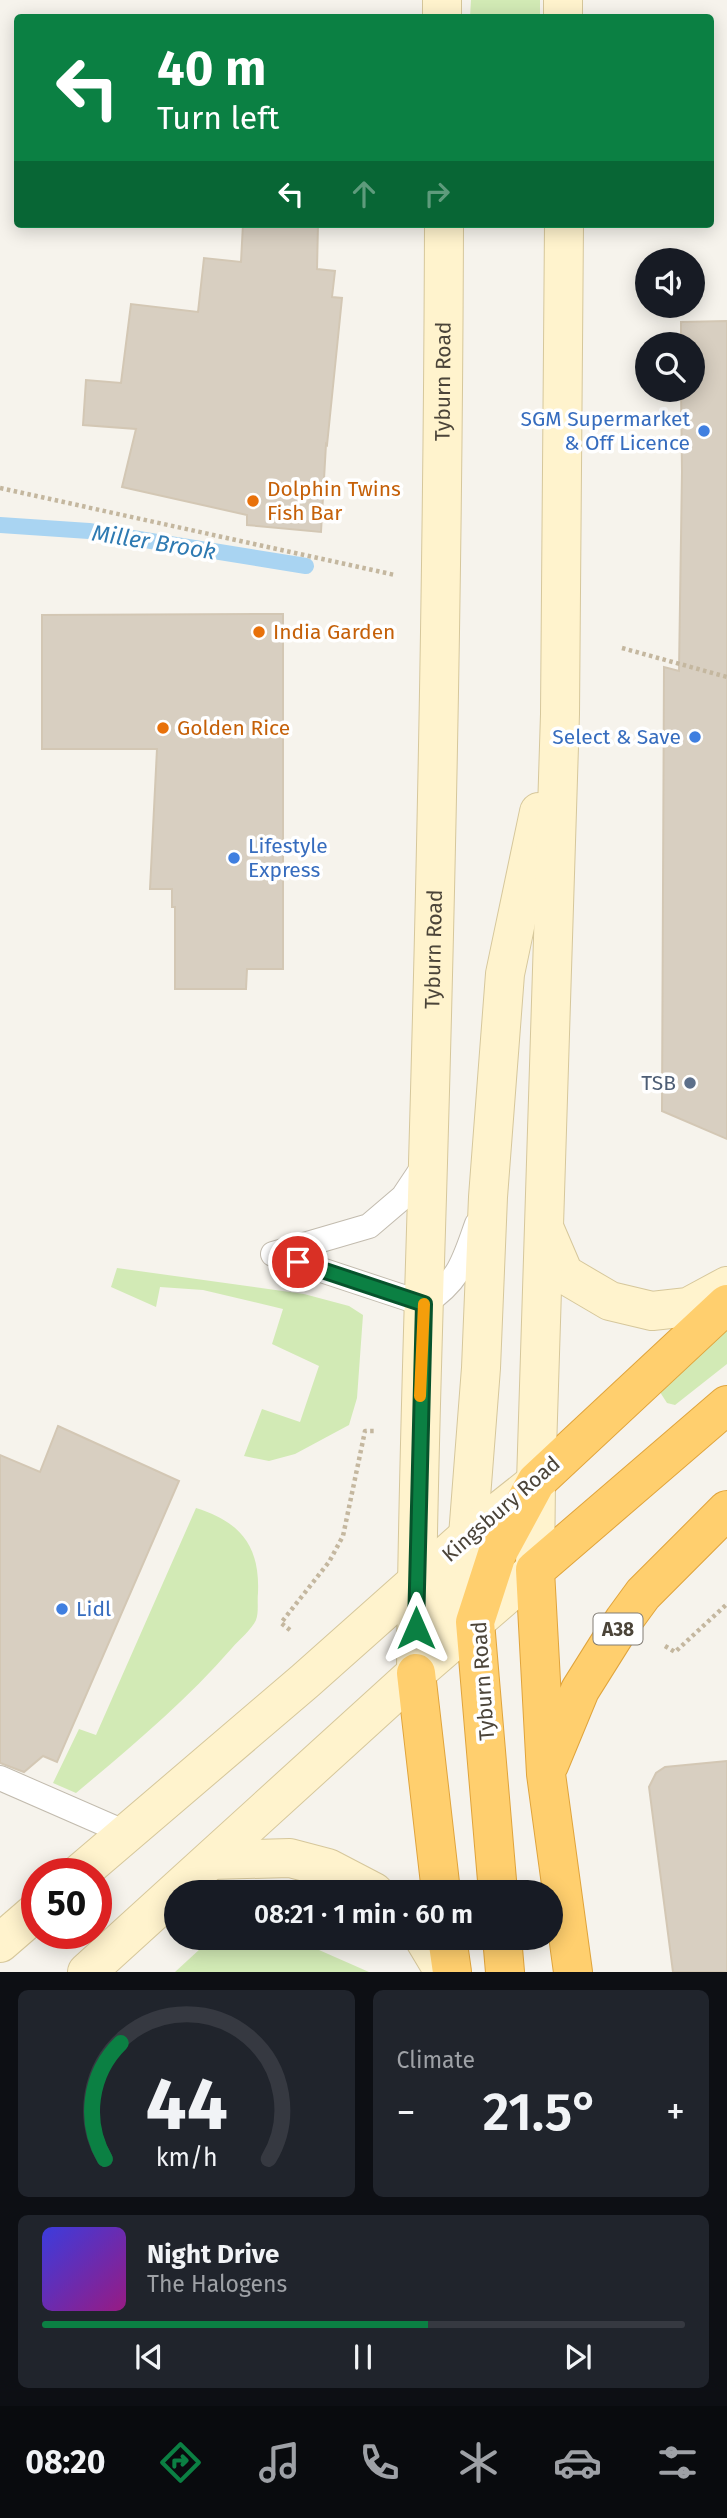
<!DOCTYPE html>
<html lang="en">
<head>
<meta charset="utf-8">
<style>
	body { margin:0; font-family:"Fira Sans",sans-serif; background:#20242c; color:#f1f3f6; height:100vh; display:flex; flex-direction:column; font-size:26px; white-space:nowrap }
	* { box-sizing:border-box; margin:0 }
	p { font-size:23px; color:#9ea1a6 }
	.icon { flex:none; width:38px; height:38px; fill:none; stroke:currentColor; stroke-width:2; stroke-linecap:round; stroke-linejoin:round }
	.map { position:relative; height:1972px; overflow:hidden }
	.drawer { display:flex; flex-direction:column; gap:18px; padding:18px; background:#0d0f14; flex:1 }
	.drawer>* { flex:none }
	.banner { position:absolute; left:14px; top:14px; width:700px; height:214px; border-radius:7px; box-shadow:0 4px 18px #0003; background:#0b8043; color:#fff; overflow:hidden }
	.tools { position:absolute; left:635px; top:248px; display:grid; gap:14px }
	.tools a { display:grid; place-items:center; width:70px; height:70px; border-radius:50%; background:#171b24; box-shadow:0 4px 18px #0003; font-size:35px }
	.speed { position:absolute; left:21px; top:1858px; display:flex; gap:14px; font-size:35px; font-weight:700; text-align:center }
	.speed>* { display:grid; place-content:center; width:91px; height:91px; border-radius:50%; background:#171b24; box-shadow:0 4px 18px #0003; line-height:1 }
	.speed .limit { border:10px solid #d22; background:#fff; color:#111 }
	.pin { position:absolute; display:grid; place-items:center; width:60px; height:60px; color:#fff; margin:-30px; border:4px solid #fff; border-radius:50%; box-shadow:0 2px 7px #0007 }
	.me { position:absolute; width:77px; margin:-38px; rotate:0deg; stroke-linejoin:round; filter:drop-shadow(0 0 5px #0008) }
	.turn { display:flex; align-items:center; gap:24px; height:147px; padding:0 28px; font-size:32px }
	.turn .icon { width:91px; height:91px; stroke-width:2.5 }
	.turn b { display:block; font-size:49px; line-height:60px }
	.lanes { display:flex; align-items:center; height:66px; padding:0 28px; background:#0003; justify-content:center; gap:35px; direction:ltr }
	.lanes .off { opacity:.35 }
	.big { font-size:52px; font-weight:600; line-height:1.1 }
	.drawer .widget { flex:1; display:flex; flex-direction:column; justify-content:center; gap:10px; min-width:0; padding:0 24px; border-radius:10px; background:#20242c }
	.drawer .dial { align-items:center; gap:0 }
	.dial svg { height:182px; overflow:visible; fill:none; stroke:#363941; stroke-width:7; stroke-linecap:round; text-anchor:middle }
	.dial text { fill:#f1f3f6; stroke:none }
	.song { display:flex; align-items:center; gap:21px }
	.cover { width:84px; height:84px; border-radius:10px; background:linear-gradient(135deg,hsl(240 70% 55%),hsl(310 70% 35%)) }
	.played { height:7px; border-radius:4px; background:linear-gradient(90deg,#0b8043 60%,#363941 60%) }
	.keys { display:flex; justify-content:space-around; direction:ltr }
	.heat { display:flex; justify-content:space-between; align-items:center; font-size:38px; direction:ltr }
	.drawer .tiles { flex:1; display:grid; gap:18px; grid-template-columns:1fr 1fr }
	.widget:last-child { grid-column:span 2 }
	.trip { position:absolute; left:164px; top:1880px; width:399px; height:70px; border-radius:35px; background:#171b24; box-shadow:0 4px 18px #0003; font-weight:600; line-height:70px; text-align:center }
	.tabs { display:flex; height:112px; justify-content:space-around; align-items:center; background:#090b0e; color:#9ea1a6 }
	.tabs .icon { width:49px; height:49px }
	.tabs .on { color:#0b8043 }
	.tabs b { font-size:32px; color:#f1f3f6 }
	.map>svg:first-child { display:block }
	.green { fill:#d2eab5 }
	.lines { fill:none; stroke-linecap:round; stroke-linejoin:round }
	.stream { stroke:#a9d4f2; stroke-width:16 }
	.building { fill:#d8cfc1; stroke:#d3c7b4; stroke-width:2 }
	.lane-casing { stroke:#c2bbae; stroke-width:26 }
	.secondary-casing { stroke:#d6c79b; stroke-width:40 }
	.highway-casing { stroke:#e0a43c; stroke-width:40 }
	.path { stroke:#c4b79f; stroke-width:4.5; stroke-dasharray:3.5 3.5; stroke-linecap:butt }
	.lane { stroke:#fff; stroke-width:24 }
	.secondary { stroke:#fff3cd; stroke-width:38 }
	.highway { stroke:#ffcf6e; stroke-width:38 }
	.route-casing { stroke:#07532c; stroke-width:18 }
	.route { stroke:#0b8043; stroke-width:12 }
	.slow { stroke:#f59e0b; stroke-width:12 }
	.shop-dot { fill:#3f7fe0; stroke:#fff; stroke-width:2.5 }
	.food-dot { fill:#e8710a; stroke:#fff; stroke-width:2.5 }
	.service-dot { fill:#5c6f8a; stroke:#fff; stroke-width:2.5 }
	.labels { text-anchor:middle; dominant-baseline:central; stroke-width:7; stroke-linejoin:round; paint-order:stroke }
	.shield { fill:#fff; stroke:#817c74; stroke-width:2 }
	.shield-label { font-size:19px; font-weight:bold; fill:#4b4439 }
	.street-label { font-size:21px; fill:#4b4439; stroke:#fff }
	.shop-label { font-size:21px; fill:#366cbe; stroke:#fff; text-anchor:end }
	.food-label { font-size:21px; fill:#c56008; stroke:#fff; text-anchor:start }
	.service-label { font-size:21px; fill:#4e5e75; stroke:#fff; text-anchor:end }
	.water-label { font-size:23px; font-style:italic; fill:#2e7ab2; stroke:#fff }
</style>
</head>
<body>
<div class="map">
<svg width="727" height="1972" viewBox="0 0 727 1972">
	<rect width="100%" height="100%" fill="#f6f3ec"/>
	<path class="green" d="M471 0H540V17H470Z
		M117 1268 304 1294 349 1306 363 1315 357 1398 349 1425 295 1454 269 1461 244 1456 262 1409 300 1422 319 1366 272 1344 283 1309 203 1290 160 1287 156 1307 111 1287Z
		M727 1329V1364L675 1405 667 1403 658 1389Z
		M196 1508C240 1522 260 1545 258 1593 257 1601 259 1612 256 1620 252 1629 239 1640 232 1648 185 1702 131 1747 76 1793L53 1783 79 1729 96 1735Z
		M213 1937H281L319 1950 369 1972H175Z"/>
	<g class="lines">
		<path class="stream" d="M0 525 89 531 306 566"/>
	</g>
	<path class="building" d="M243 224H318L317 269 335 271 332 297 342 298 327 445 326 444 321 532 247 525V515L122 487 136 429 83 425 86 380 121 383 131 304 198 312 204 258 241 262Z
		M727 321V1139L662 1111 664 667 679 671 682 472 681 390H693V345H681V322Z
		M283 614V969H247L246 989H175V907H172V889H150L157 749H42V615Z
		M58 1426 179 1481 57 1762 43 1756 24 1772 0 1763V1455L40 1472Z
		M727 1761V1972H673L649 1787 656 1773 665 1767Z"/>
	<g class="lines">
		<defs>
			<path id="lane" d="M273 1254 424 1304C460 1280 463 1263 477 1224
				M273 1254 369 1226 403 1197 425 1164
				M0 1778 126 1833"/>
			<g id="secondary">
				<path d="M563 0V18"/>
				<path d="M442 18V0"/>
				<path d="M546 1232 564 1274 610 1301 652 1311 688 1307 727 1286"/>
				<path d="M423 1658 452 1596 468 1536 481 1368 488 1197 505 974 539 812"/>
				<path id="s1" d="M416 1673C417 1503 423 1333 428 1163 437 850 443 537 444 224"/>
				<path d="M211 1860 290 1858 328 1868 374 1892"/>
				<path d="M79 1874 305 1681 468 1536 536 1482"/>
				<path d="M423 1937 444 1972"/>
				<path d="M0 1943 37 1911"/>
				<path d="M87 1972 416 1673 535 1570 536 1482 560 714 564 224"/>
			</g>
			<path id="highway" d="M416 1673 441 1892
				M549 1765 580 1690 624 1620 643 1594 727 1510
				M498 1892 475 1622 497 1554 536 1482 727 1304
				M447 1937 452 1972
				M502 1937 505 1972
				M573 1972 546 1774 535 1570 727 1405"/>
		</defs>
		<use href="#lane" class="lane-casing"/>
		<use href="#secondary" class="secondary-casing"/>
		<use href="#highway" class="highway-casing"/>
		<path class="path" d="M0 488 395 575
			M622 648 727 677
			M290 1630 281 1623 329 1562 343 1536 365 1431H375
			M665 1646 675 1652 727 1604"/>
		<use href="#lane" class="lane"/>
		<use href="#secondary" class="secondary"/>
		<use href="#highway" class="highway"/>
	</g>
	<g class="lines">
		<defs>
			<path id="route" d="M298 1262 424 1304 416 1628"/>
		</defs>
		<use href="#route" class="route-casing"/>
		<use href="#route" class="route"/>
		<path class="slow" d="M420 1396 424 1304"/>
	</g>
	<g class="shop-dot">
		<circle cx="704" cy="431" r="7"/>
		<circle cx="695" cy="737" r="7"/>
		<circle cx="234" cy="858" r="7"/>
		<circle cx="62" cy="1609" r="7"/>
	</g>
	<g class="food-dot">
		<circle cx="253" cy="501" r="7"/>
		<circle cx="259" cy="632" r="7"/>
		<circle cx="163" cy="728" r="7"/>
	</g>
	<circle class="service-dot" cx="690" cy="1083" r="7"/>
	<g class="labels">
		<rect class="shield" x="593.5" y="1613.5" width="49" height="31" rx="5"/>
		<g class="shield-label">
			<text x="618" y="1629">A38</text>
		</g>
		<g class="street-label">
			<text stroke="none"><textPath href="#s1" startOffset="1292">Tyburn Road</textPath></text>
			<text stroke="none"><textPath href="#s1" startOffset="724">Tyburn Road</textPath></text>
			<text transform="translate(501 1509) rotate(-41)">Kingsbury Road</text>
			<text transform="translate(483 1681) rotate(-94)">Tyburn Road</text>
		</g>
		<g class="shop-label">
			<text x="690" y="419">SGM Supermarket<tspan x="690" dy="24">&amp; Off Licence</tspan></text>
			<text x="681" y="737">Select &amp; Save</text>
			<text x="248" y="846" text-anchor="start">Lifestyle<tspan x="248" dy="24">Express</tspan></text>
			<text x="76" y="1609" text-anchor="start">Lidl</text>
		</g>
		<g class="food-label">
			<text x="267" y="489">Dolphin Twins<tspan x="267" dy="24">Fish Bar</tspan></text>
			<text x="273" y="632">India Garden</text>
			<text x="177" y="728">Golden Rice</text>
		</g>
		<g class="service-label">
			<text x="676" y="1083">TSB</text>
		</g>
		<g class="water-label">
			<text transform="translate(154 542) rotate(9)">Miller Brook</text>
		</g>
	</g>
</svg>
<div class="tools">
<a><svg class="icon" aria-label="sound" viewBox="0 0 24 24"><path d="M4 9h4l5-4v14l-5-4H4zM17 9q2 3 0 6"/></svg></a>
<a><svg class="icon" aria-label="search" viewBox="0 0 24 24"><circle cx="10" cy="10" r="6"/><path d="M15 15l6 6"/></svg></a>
</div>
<div class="speed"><div class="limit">50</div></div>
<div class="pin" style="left:298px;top:1262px;background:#d93025"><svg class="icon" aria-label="arrive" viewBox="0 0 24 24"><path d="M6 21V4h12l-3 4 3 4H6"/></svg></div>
<svg class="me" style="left:416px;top:1628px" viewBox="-20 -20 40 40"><path d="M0-17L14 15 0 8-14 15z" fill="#0b8043" stroke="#fff" stroke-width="4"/></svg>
<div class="trip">08:21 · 1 min · 60 m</div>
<div class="banner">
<div class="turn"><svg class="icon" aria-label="left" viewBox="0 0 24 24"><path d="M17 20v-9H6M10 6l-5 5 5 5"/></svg><div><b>40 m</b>Turn left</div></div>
<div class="lanes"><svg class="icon" aria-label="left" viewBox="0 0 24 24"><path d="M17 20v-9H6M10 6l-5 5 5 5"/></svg><svg class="icon off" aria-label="ahead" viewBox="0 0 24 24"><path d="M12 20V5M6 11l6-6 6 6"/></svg><svg class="icon off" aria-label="right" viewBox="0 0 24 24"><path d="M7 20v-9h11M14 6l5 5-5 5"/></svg></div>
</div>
</div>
<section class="drawer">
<div class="tiles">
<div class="widget dial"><svg viewBox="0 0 100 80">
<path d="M14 69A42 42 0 1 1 86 69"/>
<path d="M14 69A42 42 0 0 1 21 18" stroke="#0b8043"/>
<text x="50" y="56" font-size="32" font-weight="700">44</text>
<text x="50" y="72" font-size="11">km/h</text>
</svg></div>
<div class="widget"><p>Climate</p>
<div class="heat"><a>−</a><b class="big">21.5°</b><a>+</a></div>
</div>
<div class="widget">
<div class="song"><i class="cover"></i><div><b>Night Drive</b><p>The Halogens</p></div></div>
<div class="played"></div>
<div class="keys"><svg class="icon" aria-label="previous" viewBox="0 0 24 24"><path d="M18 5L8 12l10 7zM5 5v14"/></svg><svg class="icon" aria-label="pause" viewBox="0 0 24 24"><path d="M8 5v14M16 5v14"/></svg><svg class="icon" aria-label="next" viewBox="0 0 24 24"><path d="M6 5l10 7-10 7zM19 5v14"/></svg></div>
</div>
</div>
</section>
<nav class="tabs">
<b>08:20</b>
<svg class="icon on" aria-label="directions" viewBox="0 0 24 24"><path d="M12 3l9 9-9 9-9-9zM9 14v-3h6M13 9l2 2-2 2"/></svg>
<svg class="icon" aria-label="music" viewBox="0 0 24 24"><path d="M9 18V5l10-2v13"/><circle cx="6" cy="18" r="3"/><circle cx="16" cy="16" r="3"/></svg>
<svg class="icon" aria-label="phone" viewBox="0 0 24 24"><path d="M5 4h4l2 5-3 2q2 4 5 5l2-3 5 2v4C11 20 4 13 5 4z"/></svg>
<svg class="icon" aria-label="climate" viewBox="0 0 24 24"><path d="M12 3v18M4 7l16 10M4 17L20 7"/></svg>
<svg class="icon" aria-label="car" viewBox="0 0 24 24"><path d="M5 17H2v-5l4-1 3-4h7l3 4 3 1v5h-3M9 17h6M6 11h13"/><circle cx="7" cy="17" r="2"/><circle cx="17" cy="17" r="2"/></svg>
<svg class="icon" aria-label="filters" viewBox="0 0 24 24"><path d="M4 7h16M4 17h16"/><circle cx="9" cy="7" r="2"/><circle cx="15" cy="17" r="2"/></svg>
</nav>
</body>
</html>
